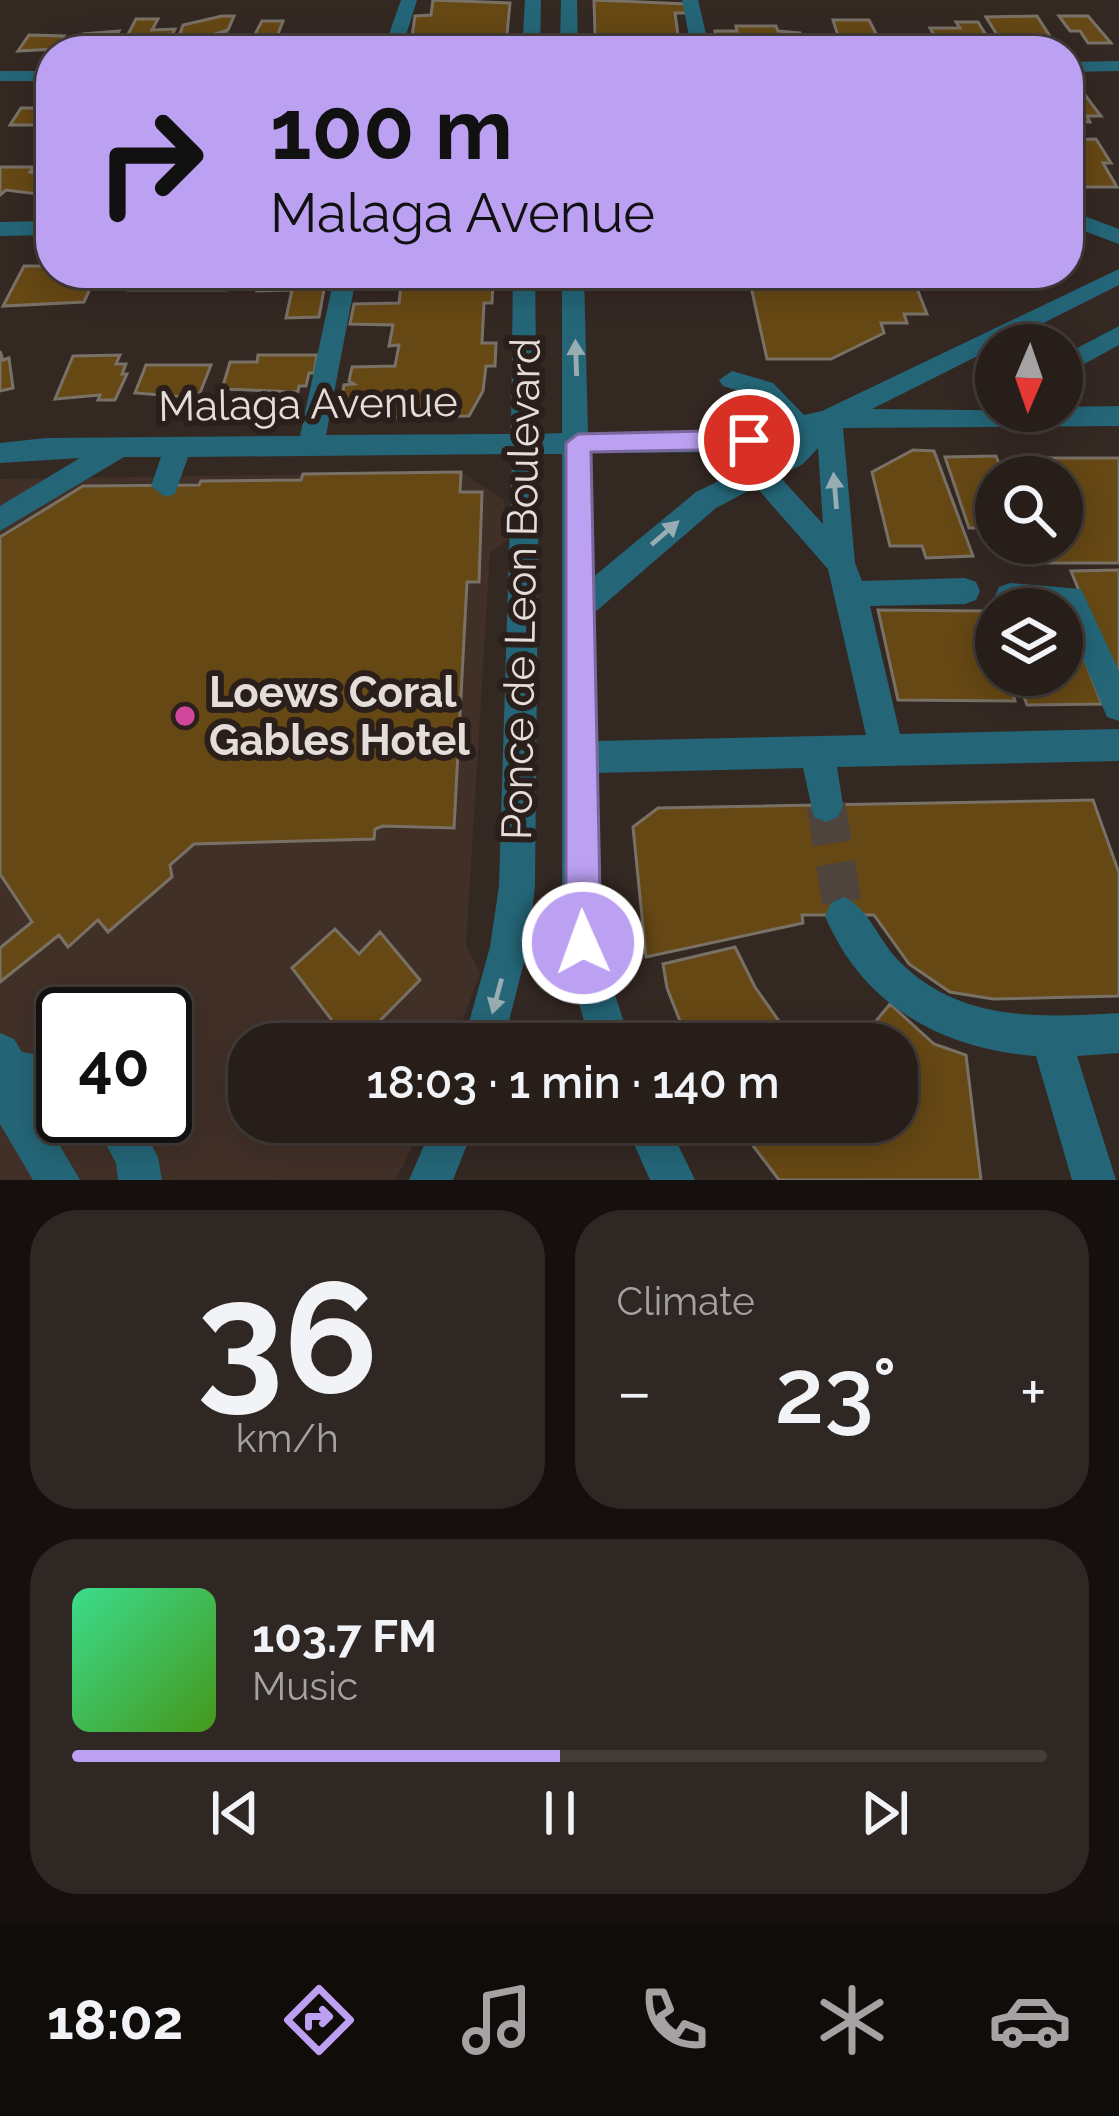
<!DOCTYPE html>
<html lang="en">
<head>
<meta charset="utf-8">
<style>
	body { margin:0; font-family:Raleway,sans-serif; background:#2f2723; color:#f1f3f6; height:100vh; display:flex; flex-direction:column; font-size:45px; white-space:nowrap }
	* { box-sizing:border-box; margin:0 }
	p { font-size:39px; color:#a4a2a2 }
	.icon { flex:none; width:66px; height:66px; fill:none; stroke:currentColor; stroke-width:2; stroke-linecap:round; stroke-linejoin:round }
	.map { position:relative; height:1180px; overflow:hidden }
	.panel { display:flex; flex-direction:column; gap:30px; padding:30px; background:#15100e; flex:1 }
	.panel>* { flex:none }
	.guide { position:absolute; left:36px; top:36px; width:1047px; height:252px; border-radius:48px; box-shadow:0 6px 30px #0003,0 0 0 3px #433c39; background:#bca0f2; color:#111; overflow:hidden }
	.needle { width:78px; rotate:182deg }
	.buttons { position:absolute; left:975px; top:324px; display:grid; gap:24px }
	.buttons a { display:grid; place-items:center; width:108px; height:108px; border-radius:50%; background:#271e1a; box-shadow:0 6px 30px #0003,0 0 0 3px #433c39; font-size:60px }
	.speed { position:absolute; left:36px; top:987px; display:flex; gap:24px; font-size:60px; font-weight:700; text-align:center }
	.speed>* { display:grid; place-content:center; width:156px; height:156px; border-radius:50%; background:#271e1a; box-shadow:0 6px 30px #0003,0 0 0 3px #433c39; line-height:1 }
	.speed .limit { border:6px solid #111; border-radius:18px; background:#fff; color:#111 }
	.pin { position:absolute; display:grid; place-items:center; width:102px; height:102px; color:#fff; margin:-51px; border:6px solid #fff; border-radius:50%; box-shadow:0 3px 12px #0007 }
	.me { position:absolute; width:132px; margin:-66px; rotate:358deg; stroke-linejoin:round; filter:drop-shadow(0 0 9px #0008) }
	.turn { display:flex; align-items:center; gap:42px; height:252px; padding:0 36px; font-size:54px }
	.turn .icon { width:156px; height:156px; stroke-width:2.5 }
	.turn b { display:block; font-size:84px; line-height:102px }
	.big { font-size:90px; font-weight:600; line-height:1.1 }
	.panel .card { flex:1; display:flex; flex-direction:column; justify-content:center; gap:18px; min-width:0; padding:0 42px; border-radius:48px; background:#2f2723 }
	.panel .dial { align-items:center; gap:0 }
	.dial b { font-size:156px; line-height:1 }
	.song { display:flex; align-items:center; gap:36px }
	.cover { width:144px; height:144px; border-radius:18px; background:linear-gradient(135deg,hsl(150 70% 55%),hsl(100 70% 35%)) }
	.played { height:12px; border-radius:6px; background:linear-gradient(90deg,#bca0f2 50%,#433c39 50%) }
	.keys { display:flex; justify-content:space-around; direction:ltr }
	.heat { display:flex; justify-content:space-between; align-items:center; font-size:66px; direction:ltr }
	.panel .tiles { flex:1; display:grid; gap:30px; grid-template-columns:1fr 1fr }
	.card:last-child { grid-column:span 2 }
	.trip { position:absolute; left:228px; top:1023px; width:690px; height:120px; border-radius:48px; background:#271e1a; box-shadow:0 6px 30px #0003,0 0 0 3px #433c39; font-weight:600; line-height:120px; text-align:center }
	.tab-bar { display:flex; height:192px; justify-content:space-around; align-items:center; background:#100c0a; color:#a4a2a2 }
	.tab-bar .icon { width:84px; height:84px }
	.tab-bar .on { color:#bca0f2 }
	.tab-bar b { font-size:54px; color:#f1f3f6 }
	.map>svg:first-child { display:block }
	.built { fill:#413028; fill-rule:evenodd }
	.building { fill:#664814; stroke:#797166; stroke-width:3 }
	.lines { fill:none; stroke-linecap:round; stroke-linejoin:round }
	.minor-tunnel { stroke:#4f433e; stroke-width:39; stroke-dasharray:39 20; stroke-linecap:butt }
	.minor { fill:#246678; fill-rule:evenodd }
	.oneway { fill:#98adb2 }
	.route { fill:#bca0f2; stroke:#7a689d; stroke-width:3 }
	.hotel-dot { fill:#d1479c; stroke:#2a1f1a; stroke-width:4.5 }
	.labels { text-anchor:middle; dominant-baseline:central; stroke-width:12; stroke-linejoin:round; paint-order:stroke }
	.street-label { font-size:42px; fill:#e5ddd9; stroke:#2a1f1a }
	.poi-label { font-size:42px; font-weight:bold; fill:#e5ddd9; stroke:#2a1f1a; text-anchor:start }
</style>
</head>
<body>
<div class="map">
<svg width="1119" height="1180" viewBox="0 0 1119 1180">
	<rect width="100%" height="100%" fill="#342823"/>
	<path class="built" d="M461 472 504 500 507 541 490 552 466 946 480 973 454 1044H249V1122H424L396 1180H0V479ZM63 1014H165V1116H63Z"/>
	<path class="building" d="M433 0 510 3 506 45H496V51H410L415 16 431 15Z
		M594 0 687 4 688 13H675L678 35H595Z
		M222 16H234L228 30 215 34H227L219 51 175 48 183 25Z
		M1037 16 1055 44 1010 45 999 38 986 17Z
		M1059 16H1088L1111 43H1088L1080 31H1070Z
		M136 19H158L152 30 175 29 164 51H141L147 40H125Z
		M833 20H869L882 45H869L867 40 840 42Z
		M262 21H283L273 47 247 49Z
		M956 22H978L989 40 939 44 930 28H960Z
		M736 26H776L778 31 800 33 804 46H718L715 31H737Z
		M119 31 108 51 73 49 83 34Z
		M29 35 64 36 55 49 18 51Z
		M1072 95H1085L1101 116H1087L1090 122H1070L1068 97Z
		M38 103H51L46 125H10L21 108H35Z
		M1096 139 1111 163H1103L1117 187H1080L1068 166V158H1075L1068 140Z
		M0 167H34L30 172 48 175 37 194 6 190 0 195Z
		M24 266H51V273H97L84 302 3 306Z
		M136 273H232L226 290H129Z
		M261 273H327L319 317 286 318 292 290 257 291Z
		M391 273H487L486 283H493L492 303H484L482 343H496L495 366H486L483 391 469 416 390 417 391 408H340L344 385 354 384 349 381 352 367 395 366 399 345 389 346 393 325 350 324 354 304 399 303 401 285H389Z
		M748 273H923H911L927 314H904L907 323H881L884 333 831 359H767Z
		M0 351 3 360 9 358 13 388 0 391Z
		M120 355 116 364H126L122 374H127L115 400H98L100 395 55 399 73 356Z
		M258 355H317L314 373H309L306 386H299L298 392 222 389 230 362H257Z
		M146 365H211L198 398 135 393Z
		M913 450 934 451 973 556 926 558 922 546H890L872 472Z
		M996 456 1000 466H1028L1025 458H1119V563H1039L1031 543H1062V477H996V528H969L945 457Z
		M461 472 460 492H482L479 582H467L454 828 383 826 375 829 374 839 194 844 170 865 172 877 108 932 98 920 68 947 59 935 0 982V948L32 922 0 874V537L83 486 199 485 201 481 301 480 303 474Z
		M1119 570V690L1071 571Z
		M878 610 987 611 996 639V675H1007L1015 701 898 700Z
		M1062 620H1069L1102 704 1027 705 1016 675H1062Z
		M1093 800 1119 873V996L993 999 950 992 909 964 874 915H802L803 923 646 957 633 827 658 808Z
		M335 929 359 954 380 932 420 980 357 1044H350L292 968Z
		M735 947 755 987 795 1044H689L667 988 663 964Z
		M890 1004 934 1044 966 1055 981 1180H779L735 1122H897V1044H857Z"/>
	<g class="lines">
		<path class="minor-tunnel" d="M826 805 844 916"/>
		<path class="minor" d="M401 0H417L401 51H383Z
			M525 0H541L540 51H522Z
			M561 0H577L578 51H560Z
			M682 0H698L710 51H692Z
			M1119 61V71L1068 72V62Z
			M0 71H51V81H0Z
			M1068 210 1119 229V244L1068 225Z
			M51 221V235L0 236V222Z
			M1119 269V285L872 409 1062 411V407L1119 406V426L843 428 855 563 862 581 965 578 976 582 980 591 976 600 965 604 870 606 900 734 1119 729V761L837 767 843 805 838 817 826 822 814 817 803 768 596 773 600 917 607 970 631 1044H591L569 970 562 917V454H539L535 886 528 947 503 1044H463L490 947 499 886 512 454 188 457 175 494 165 497 151 486 161 457H124L0 531V506L80 458 0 463V443L46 438 300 436 335 273H357L326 435 511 434 513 273H535L537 434 562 433V273H584L588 433 732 432 779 421 755 396 723 386 719 380 732 371 773 383 804 415 822 411ZM796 437 783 450 696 492 592 578 589 453 732 452ZM818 448 823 524 779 476 803 464ZM756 487 828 569 866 735 596 741 593 614 716 508Z
			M1119 326V345L1062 376V356Z
			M1010 583 1081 589 1119 671V721L1107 717 1062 609 999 605 995 596 999 587Z
			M844 897C868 907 879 941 898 960 958 1022 1040 1018 1119 1013V1053L1077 1056 1116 1180H1072L1036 1056C942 1049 863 1006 825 916L831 903Z
			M0 1033 14 1039 22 1052 63 1059V1101L33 1095 34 1102 80 1180H33L0 1124Z
			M91 1116H136L158 1157 162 1180H118L116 1163Z
			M434 1122H476L453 1180H409Z
			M624 1122H667L695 1180H650Z"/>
	</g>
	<defs><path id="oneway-solid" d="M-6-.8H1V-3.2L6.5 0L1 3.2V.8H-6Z" transform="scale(3)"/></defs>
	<g class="oneway">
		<use href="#oneway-solid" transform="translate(576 358) rotate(-92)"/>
		<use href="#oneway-solid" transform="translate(835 491) rotate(-95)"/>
		<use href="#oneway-solid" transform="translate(665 533) rotate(-41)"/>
		<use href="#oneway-solid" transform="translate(497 996) rotate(105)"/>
	</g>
	<path class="route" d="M749 430 761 440 749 449 591 452 601 943 595 955 583 960 571 955 566 943V443L578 434Z"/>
	<circle class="hotel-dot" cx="185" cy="716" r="12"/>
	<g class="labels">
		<g class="street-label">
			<text transform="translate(308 404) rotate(-1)">Malaga Avenue</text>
			<text transform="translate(521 589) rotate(-89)">Ponce de Leon Boulevard</text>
		</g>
		<g class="poi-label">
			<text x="209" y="692">Loews Coral<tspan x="209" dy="48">Gables Hotel</tspan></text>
		</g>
	</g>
</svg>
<div class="buttons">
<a><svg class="needle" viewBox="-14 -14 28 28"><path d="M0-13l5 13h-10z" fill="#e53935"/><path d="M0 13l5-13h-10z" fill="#a4a2a2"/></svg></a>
<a><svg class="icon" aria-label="search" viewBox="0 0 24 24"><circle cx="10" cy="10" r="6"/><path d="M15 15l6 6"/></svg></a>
<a><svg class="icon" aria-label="layers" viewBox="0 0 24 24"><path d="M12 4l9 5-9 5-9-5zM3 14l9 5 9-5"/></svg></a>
</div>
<div class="speed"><div class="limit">40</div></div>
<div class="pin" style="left:749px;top:440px;background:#d93025"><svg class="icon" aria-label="arrive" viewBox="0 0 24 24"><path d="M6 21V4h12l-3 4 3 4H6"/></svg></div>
<svg class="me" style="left:583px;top:943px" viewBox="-20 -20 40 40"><circle r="17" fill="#bca0f2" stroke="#fff" stroke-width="3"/><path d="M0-11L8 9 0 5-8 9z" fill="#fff"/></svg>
<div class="trip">18:03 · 1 min · 140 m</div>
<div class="guide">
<div class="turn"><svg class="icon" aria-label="right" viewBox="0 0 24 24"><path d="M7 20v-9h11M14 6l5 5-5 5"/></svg><div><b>100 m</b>Malaga Avenue</div></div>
</div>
</div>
<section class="panel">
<div class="tiles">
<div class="card dial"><b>36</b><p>km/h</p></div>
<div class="card"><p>Climate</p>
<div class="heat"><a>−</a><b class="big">23°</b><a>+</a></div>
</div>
<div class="card">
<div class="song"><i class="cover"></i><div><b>103.7 FM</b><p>Music</p></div></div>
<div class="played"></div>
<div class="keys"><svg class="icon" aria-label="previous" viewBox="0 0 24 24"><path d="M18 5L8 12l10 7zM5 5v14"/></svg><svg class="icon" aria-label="pause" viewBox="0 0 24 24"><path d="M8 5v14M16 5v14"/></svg><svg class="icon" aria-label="next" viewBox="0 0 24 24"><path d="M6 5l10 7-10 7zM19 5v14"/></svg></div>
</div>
</div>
</section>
<nav class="tab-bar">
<b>18:02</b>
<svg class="icon on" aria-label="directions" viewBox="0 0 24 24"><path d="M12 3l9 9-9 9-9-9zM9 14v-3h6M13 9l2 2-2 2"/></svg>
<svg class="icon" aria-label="music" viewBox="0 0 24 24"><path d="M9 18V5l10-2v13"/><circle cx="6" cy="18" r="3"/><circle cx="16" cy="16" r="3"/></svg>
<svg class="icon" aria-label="phone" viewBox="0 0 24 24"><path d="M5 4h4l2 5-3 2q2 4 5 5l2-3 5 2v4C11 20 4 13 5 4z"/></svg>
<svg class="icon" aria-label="climate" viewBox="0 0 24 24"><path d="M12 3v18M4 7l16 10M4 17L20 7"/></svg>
<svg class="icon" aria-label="car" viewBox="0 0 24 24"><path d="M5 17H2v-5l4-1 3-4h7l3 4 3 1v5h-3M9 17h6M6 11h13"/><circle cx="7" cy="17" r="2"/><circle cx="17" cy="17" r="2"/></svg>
</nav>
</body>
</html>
